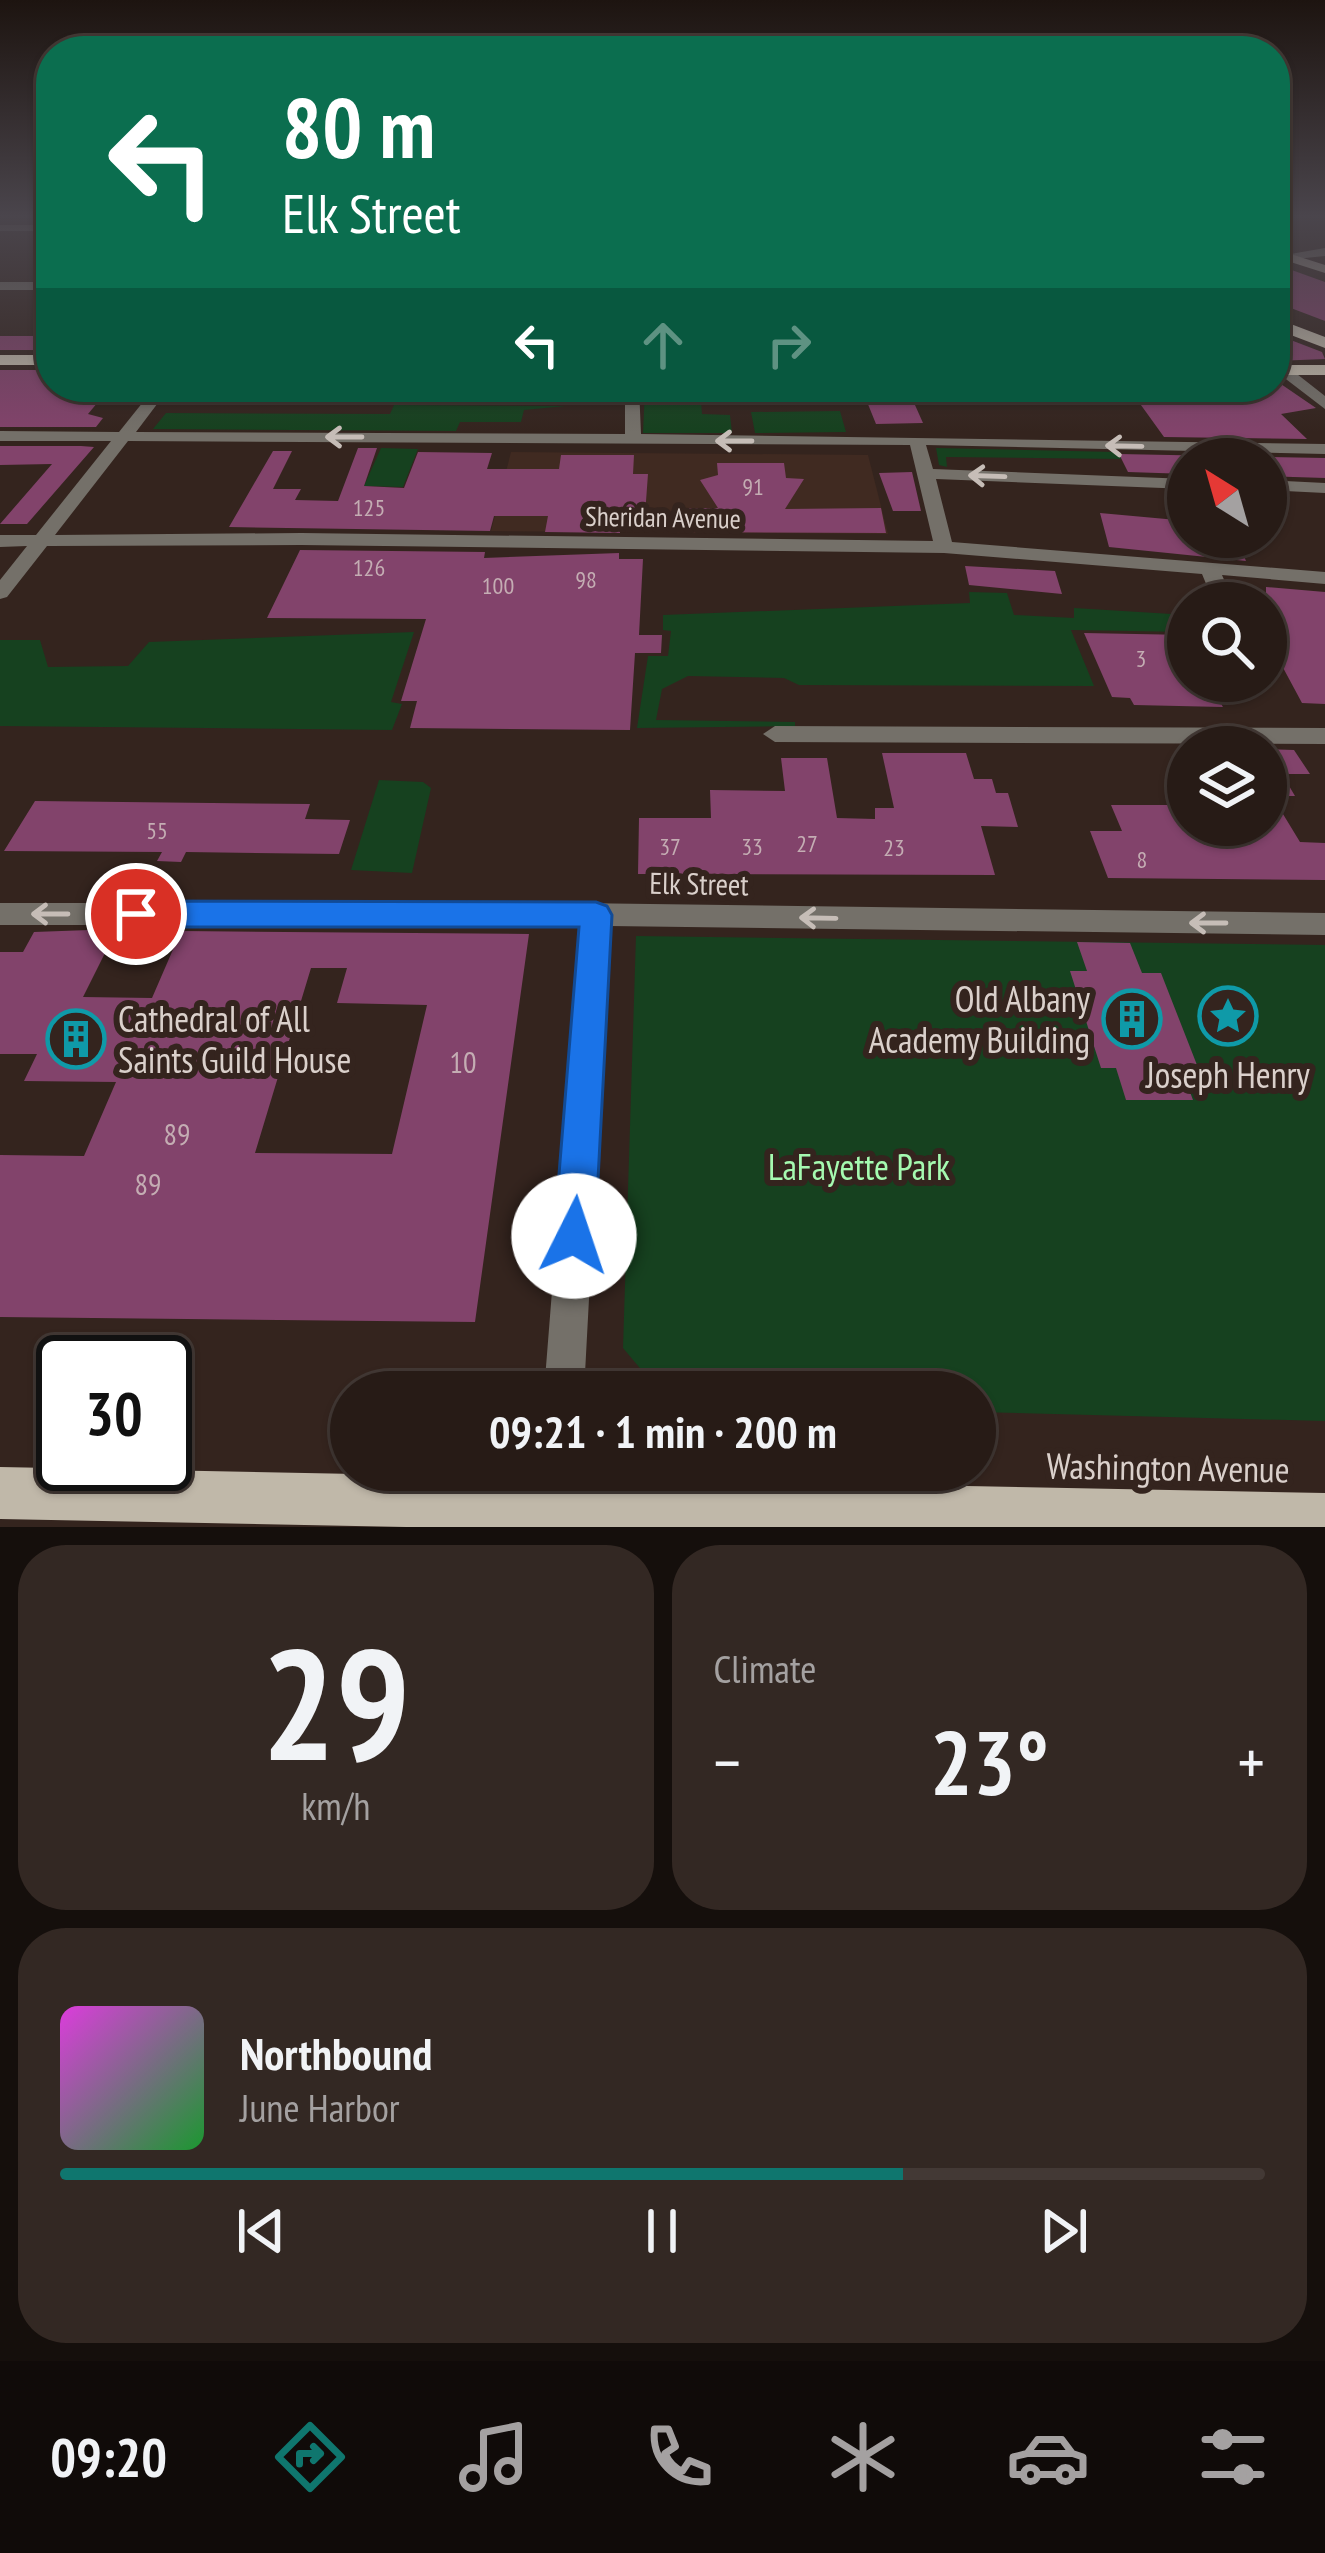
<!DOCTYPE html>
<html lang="en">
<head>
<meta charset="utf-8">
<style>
	body { margin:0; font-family:"PT Sans Narrow",sans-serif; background:#332823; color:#f1f3f6; height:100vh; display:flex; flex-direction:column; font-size:45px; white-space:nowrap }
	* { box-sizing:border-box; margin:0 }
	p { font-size:39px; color:#a4a1a1 }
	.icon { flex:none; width:66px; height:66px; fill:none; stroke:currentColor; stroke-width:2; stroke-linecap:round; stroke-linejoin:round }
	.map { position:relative; height:1527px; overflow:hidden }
	.sheet { display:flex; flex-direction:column; gap:18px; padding:18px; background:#150f0c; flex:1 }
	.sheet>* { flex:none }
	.banner { position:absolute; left:36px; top:36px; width:1254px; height:366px; border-radius:48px; box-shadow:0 3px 9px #0004,0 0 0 3px #433935; background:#0b6e4f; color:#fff; overflow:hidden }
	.needle { width:78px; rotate:323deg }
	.tools { position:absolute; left:1167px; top:438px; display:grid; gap:24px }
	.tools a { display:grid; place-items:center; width:120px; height:120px; border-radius:50%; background:#271b16; box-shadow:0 3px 9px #0004,0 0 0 3px #433935; font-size:60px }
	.speed { position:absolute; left:36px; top:1335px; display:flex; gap:24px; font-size:60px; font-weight:700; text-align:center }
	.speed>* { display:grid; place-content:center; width:156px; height:156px; border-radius:50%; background:#271b16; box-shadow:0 3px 9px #0004,0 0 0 3px #433935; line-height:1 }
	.speed .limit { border:6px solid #111; border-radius:18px; background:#fff; color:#111 }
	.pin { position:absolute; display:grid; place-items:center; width:102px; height:102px; color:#fff; margin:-51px; border:6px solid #fff; border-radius:50%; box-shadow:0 3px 12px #0007 }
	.me { position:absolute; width:132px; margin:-66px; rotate:4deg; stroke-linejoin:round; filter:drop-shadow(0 0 9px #0008) }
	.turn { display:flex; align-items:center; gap:42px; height:252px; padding:0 48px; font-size:54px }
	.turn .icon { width:156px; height:156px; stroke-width:2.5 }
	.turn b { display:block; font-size:84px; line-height:102px }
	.lanes { display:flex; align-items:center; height:114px; padding:0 48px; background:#0003; justify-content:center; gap:60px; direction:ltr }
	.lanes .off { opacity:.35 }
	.big { font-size:90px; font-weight:800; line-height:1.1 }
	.sheet .tile { flex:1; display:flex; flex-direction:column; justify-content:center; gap:18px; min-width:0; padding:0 42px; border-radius:48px; background:#332823 }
	.sheet .dial { align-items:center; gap:0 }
	.dial b { font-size:156px; line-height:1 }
	.song { display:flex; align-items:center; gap:36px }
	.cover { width:144px; height:144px; border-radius:18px; background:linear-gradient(135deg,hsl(300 70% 55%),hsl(130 70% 35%)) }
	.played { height:12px; border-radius:6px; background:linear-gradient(90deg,#0f766e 70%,#433935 70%) }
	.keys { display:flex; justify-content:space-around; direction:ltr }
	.heat { display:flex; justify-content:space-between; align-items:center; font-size:66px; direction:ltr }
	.sheet .tiles { flex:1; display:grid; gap:18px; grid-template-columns:1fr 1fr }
	.tile:last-child { grid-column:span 2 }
	.trip { position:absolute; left:330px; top:1371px; width:666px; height:120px; border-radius:60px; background:#271b16; box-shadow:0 3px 9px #0004,0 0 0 3px #433935; font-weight:800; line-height:120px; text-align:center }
	.tab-bar { display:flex; height:192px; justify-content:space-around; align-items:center; background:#100b09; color:#a4a1a1 }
	.tab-bar .icon { width:84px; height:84px }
	.tab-bar .on { color:#0f766e }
	.tab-bar b { font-size:54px; color:#f1f3f6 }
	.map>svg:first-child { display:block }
	.built { fill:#402a21 }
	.green { fill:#16411f }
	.building { fill:#82436b; fill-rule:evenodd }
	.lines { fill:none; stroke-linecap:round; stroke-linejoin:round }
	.street { fill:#747069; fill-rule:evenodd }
	.secondary { fill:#9f988d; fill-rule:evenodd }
	.primary { fill:#c0b8a9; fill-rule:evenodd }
	.oneway { stroke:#c6bdb7 }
	.route { fill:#1a73e8; stroke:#114b97; stroke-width:3 }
	.labels { text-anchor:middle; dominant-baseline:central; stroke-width:12; stroke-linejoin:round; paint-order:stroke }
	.number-label { font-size:24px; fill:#c4adb3 }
	.far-street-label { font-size:27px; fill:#dad0cb; stroke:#34241e }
	.street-label { font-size:30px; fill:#dad0cb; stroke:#34241e }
	.near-number-label { font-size:30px; fill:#c4adb3 }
	.near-poi-label { font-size:36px; fill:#dad0cb; stroke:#34241e; text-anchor:end }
	.near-park-label { font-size:36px; fill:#a5fab0; stroke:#34241e }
	.near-street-label { font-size:36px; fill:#dad0cb; stroke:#34241e }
</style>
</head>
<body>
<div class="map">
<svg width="1325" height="1527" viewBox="0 0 1325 1527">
	<rect width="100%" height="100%" fill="#34241e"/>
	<path class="built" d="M511 452 868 455 888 534 491 531Z"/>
	<path class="green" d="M645 387H700L702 414 730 415 732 433H643Z
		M394 405 566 406 524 410 521 422H460L456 431 153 429 166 413 390 414Z
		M840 411 846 432 755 433 751 412Z
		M381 448 418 449 403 487 364 486Z
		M936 448 1115 452 1122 459 946 457 947 467 939 465Z
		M969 592 1007 593 1014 615 1074 618V608L1188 615V632L1071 630 1094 686 799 685 784 678 688 676 662 689 656 720 795 722V726L637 728 648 656H668L671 631 663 630V615L970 603Z
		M414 632 391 702 402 704 392 730 0 726V640H40L48 667 128 666 149 642Z
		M379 780 423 782 431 788 412 873 351 870Z
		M636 936 1325 945V1421L975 1412V1392H660L623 1348Z"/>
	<path class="building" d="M1275 264 1325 282V321L1275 302Z
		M1275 334 1322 352 1325 359 1275 361Z
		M0 336H51V350H0Z
		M0 370H51V387L101 388 89 402H98L88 414 103 418 96 427H0Z
		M1275 380 1316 408 1281 414 1307 439 1164 437 1128 387H1275Z
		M861 387H907L923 423 876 424Z
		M0 446H81L94 447 27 524H0L52 464 0 465Z
		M358 448H377L364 486 404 488 418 452 492 453 487 469H559L561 455H634L633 474H648L645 515H621L620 533 545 532 548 516H494L490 531 229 527 273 451H292L273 489H301L295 500 338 501Z
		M1119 454 1325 458V478L1266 476V459H1188V474L1128 472Z
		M717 463H784L786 478 804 479 785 509 881 508 886 533 678 532 677 508H718L700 480 718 475Z
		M912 472 921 511H893L879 473Z
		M1100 513 1188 521V537H1236L1246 561 1109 547Z
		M300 550 485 552 484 558 619 553V559H643L639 635H662L661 653H635L630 730 410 728 417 701H401L426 619 267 618Z
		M965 566 1055 571 1062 594 969 585Z
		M1266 587 1325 592V704L1302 703 1266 636Z
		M1084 633 1188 635V681H1230L1241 700H1219L1223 707 1134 705 1130 698 1112 697Z
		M1266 749 1294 750 1310 774H1282L1295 796H1272L1300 842 1325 843V880L1108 878 1090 831H1122L1111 805H1188V825H1266Z
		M882 753H966L974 779H992L996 793H1008L1018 827 981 826 995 875 638 874 639 818H711L710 790 785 791 781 758H827L837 818 875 819V808H894Z
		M35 801 310 804 305 819 350 820 339 854 186 852 181 862 157 861 162 852 4 851Z
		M117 929 83 997 152 998 181 931 529 934 475 1322 0 1317V1155L84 1156 116 1082 24 1081 37 1054H0V952H23L34 932ZM311 968H347L337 1003 427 1005 392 1154 255 1153Z
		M1077 942 1130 943 1142 973H1161L1197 1065H1180L1193 1100H1126L1116 1068H1101L1070 971H1087Z"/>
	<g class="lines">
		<path class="street" d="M0 225H51V231H0Z
			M1325 248V256L1285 260 1279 256Z
			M0 282H51V290H0Z
			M1278 367H1288L1325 396V409L1278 373Z
			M155 387H170L136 432 625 434V387H639L641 434 1325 444V454L926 445 933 469 1188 479V489L936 479 952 542 1325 572V584L1222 575 1234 603H1214L1202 574 944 553 301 545 47 546 7 597 0 599V580L27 546 0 547V535H36L111 441H0V431L119 432ZM128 441 910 445 933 541 301 533 55 535Z
			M1266 480 1325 483V493L1266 490Z
			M775 726 1325 728V744L775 742 763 734Z
			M0 903H575L1325 913V935L609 926 584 1392H544L581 925H0Z"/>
		<path class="secondary" d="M1275 249 1325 265V273L1275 257Z"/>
		<path class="primary" d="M1275 318 1325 337V348L1275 329Z
			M0 355H51V365H0Z
			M1275 365H1325V375H1275Z
			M0 1467 1325 1493V1527H406L0 1519Z"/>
	</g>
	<defs><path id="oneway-shaft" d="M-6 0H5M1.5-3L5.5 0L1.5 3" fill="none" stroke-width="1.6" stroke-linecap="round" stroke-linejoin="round" transform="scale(3)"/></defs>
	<g class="oneway">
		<use href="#oneway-shaft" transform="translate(344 437) rotate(-180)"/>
		<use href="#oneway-shaft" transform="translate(734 441) rotate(-180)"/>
		<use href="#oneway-shaft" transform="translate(1124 446) rotate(-179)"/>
		<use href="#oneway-shaft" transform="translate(987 476) rotate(-178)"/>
		<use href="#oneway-shaft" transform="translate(50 914) rotate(-180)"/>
		<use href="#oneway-shaft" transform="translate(818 918) rotate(-179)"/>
		<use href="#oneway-shaft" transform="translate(1208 923) rotate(-180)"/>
	</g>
	<linearGradient id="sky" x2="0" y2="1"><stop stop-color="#1d1410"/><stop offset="0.5" stop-color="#4a454c"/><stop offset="1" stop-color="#4a454c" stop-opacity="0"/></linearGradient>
	<rect width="1325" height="432" fill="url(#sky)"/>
	<path class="route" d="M136 901 596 902 607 906 612 915 595 1236 589 1251 574 1256 560 1251 554 1236 579 927H136L125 923 120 914 125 905Z"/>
	<defs>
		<symbol id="sight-ring" viewBox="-11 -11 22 22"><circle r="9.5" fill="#34241e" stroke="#0f9aa8" stroke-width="1.5"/><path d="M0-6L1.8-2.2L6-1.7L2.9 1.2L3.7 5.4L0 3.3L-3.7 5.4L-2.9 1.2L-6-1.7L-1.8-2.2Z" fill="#0f9aa8"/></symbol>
		<symbol id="building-ring" viewBox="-11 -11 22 22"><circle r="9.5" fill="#34241e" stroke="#0f9aa8" stroke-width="1.5"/><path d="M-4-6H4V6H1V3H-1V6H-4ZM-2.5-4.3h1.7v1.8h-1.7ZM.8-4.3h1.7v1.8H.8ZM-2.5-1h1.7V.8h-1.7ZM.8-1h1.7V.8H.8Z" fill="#0f9aa8"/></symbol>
	</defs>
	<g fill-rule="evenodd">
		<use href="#sight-ring" x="1195" y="983" width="66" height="66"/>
		<use href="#building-ring" x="1099" y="986" width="66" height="66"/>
		<use href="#building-ring" x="43" y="1006" width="66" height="66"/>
	</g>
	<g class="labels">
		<g class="number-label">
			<text x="753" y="486">91</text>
			<text x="369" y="507">125</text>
			<text x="369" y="567">126</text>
			<text x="586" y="579">98</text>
			<text x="498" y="585">100</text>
			<text x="1141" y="658">3</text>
			<text x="157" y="830">55</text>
			<text x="807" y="843">27</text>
			<text x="670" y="846">37</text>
			<text x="752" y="846">33</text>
			<text x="894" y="847">23</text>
			<text x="1142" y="859">8</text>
		</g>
		<g class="far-street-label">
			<text transform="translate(663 517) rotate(1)">Sheridan Avenue</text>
		</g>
		<g class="street-label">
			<text transform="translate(699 883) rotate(1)">Elk Street</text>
		</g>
		<g class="near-number-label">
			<text x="463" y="1061">10</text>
			<text x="177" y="1133">89</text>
			<text x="148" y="1183">89</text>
		</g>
		<g class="near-poi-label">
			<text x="1090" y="998">Old Albany<tspan x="1090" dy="41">Academy Building</tspan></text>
			<text x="118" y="1018" text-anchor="start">Cathedral of All<tspan x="118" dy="41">Saints Guild House</tspan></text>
			<text x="1228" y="1074" text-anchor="middle">Joseph Henry</text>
		</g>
		<g class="near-park-label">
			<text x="859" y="1166">LaFayette Park</text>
		</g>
		<g class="near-street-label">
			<text transform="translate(1168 1467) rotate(1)">Washington Avenue</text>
		</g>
	</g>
</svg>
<div class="tools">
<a><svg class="needle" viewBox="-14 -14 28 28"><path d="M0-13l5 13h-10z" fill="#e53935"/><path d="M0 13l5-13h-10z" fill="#a4a1a1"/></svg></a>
<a><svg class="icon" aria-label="search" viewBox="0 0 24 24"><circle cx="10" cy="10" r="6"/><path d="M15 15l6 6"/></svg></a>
<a><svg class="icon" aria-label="layers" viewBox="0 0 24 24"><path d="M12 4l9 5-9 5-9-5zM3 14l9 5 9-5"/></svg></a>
</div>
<div class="speed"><div class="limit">30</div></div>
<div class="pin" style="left:136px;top:914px;background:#d93025"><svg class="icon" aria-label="arrive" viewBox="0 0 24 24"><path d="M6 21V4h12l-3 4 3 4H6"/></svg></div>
<svg class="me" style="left:574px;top:1236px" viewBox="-20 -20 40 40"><circle r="19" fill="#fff"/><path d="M0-13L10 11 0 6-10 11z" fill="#1a73e8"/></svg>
<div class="trip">09:21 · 1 min · 200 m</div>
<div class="banner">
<div class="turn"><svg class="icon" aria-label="left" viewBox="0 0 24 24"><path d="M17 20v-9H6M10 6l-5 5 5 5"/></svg><div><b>80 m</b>Elk Street</div></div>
<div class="lanes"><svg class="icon" aria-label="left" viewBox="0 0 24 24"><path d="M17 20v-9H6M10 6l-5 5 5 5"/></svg><svg class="icon off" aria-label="ahead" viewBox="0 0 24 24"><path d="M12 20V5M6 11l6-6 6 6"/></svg><svg class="icon off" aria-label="right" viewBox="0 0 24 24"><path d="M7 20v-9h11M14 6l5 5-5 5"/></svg></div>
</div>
</div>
<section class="sheet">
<div class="tiles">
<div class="tile dial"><b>29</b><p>km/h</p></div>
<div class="tile"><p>Climate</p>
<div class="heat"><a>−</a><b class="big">23°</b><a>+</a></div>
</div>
<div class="tile">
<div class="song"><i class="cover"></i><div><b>Northbound</b><p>June Harbor</p></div></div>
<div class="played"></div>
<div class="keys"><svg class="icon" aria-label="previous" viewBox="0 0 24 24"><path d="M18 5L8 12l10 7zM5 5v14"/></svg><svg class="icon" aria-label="pause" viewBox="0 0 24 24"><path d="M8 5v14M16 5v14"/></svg><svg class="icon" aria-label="next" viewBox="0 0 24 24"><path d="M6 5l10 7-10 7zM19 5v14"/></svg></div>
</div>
</div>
</section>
<nav class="tab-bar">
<b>09:20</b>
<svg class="icon on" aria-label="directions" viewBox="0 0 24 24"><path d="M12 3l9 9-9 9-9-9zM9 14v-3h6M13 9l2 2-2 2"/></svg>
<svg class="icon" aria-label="music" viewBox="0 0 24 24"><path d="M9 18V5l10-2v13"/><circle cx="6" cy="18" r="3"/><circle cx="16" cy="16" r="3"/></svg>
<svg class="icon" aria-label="phone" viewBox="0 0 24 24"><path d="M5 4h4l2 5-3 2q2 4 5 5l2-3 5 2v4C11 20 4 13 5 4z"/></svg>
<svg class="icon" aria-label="climate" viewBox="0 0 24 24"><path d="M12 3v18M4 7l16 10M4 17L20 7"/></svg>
<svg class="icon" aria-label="car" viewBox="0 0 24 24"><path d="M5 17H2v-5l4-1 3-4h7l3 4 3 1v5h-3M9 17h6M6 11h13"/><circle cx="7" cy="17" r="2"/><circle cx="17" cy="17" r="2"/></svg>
<svg class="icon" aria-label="filters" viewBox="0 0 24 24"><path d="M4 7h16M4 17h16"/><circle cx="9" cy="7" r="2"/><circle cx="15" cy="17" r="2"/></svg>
</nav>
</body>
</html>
